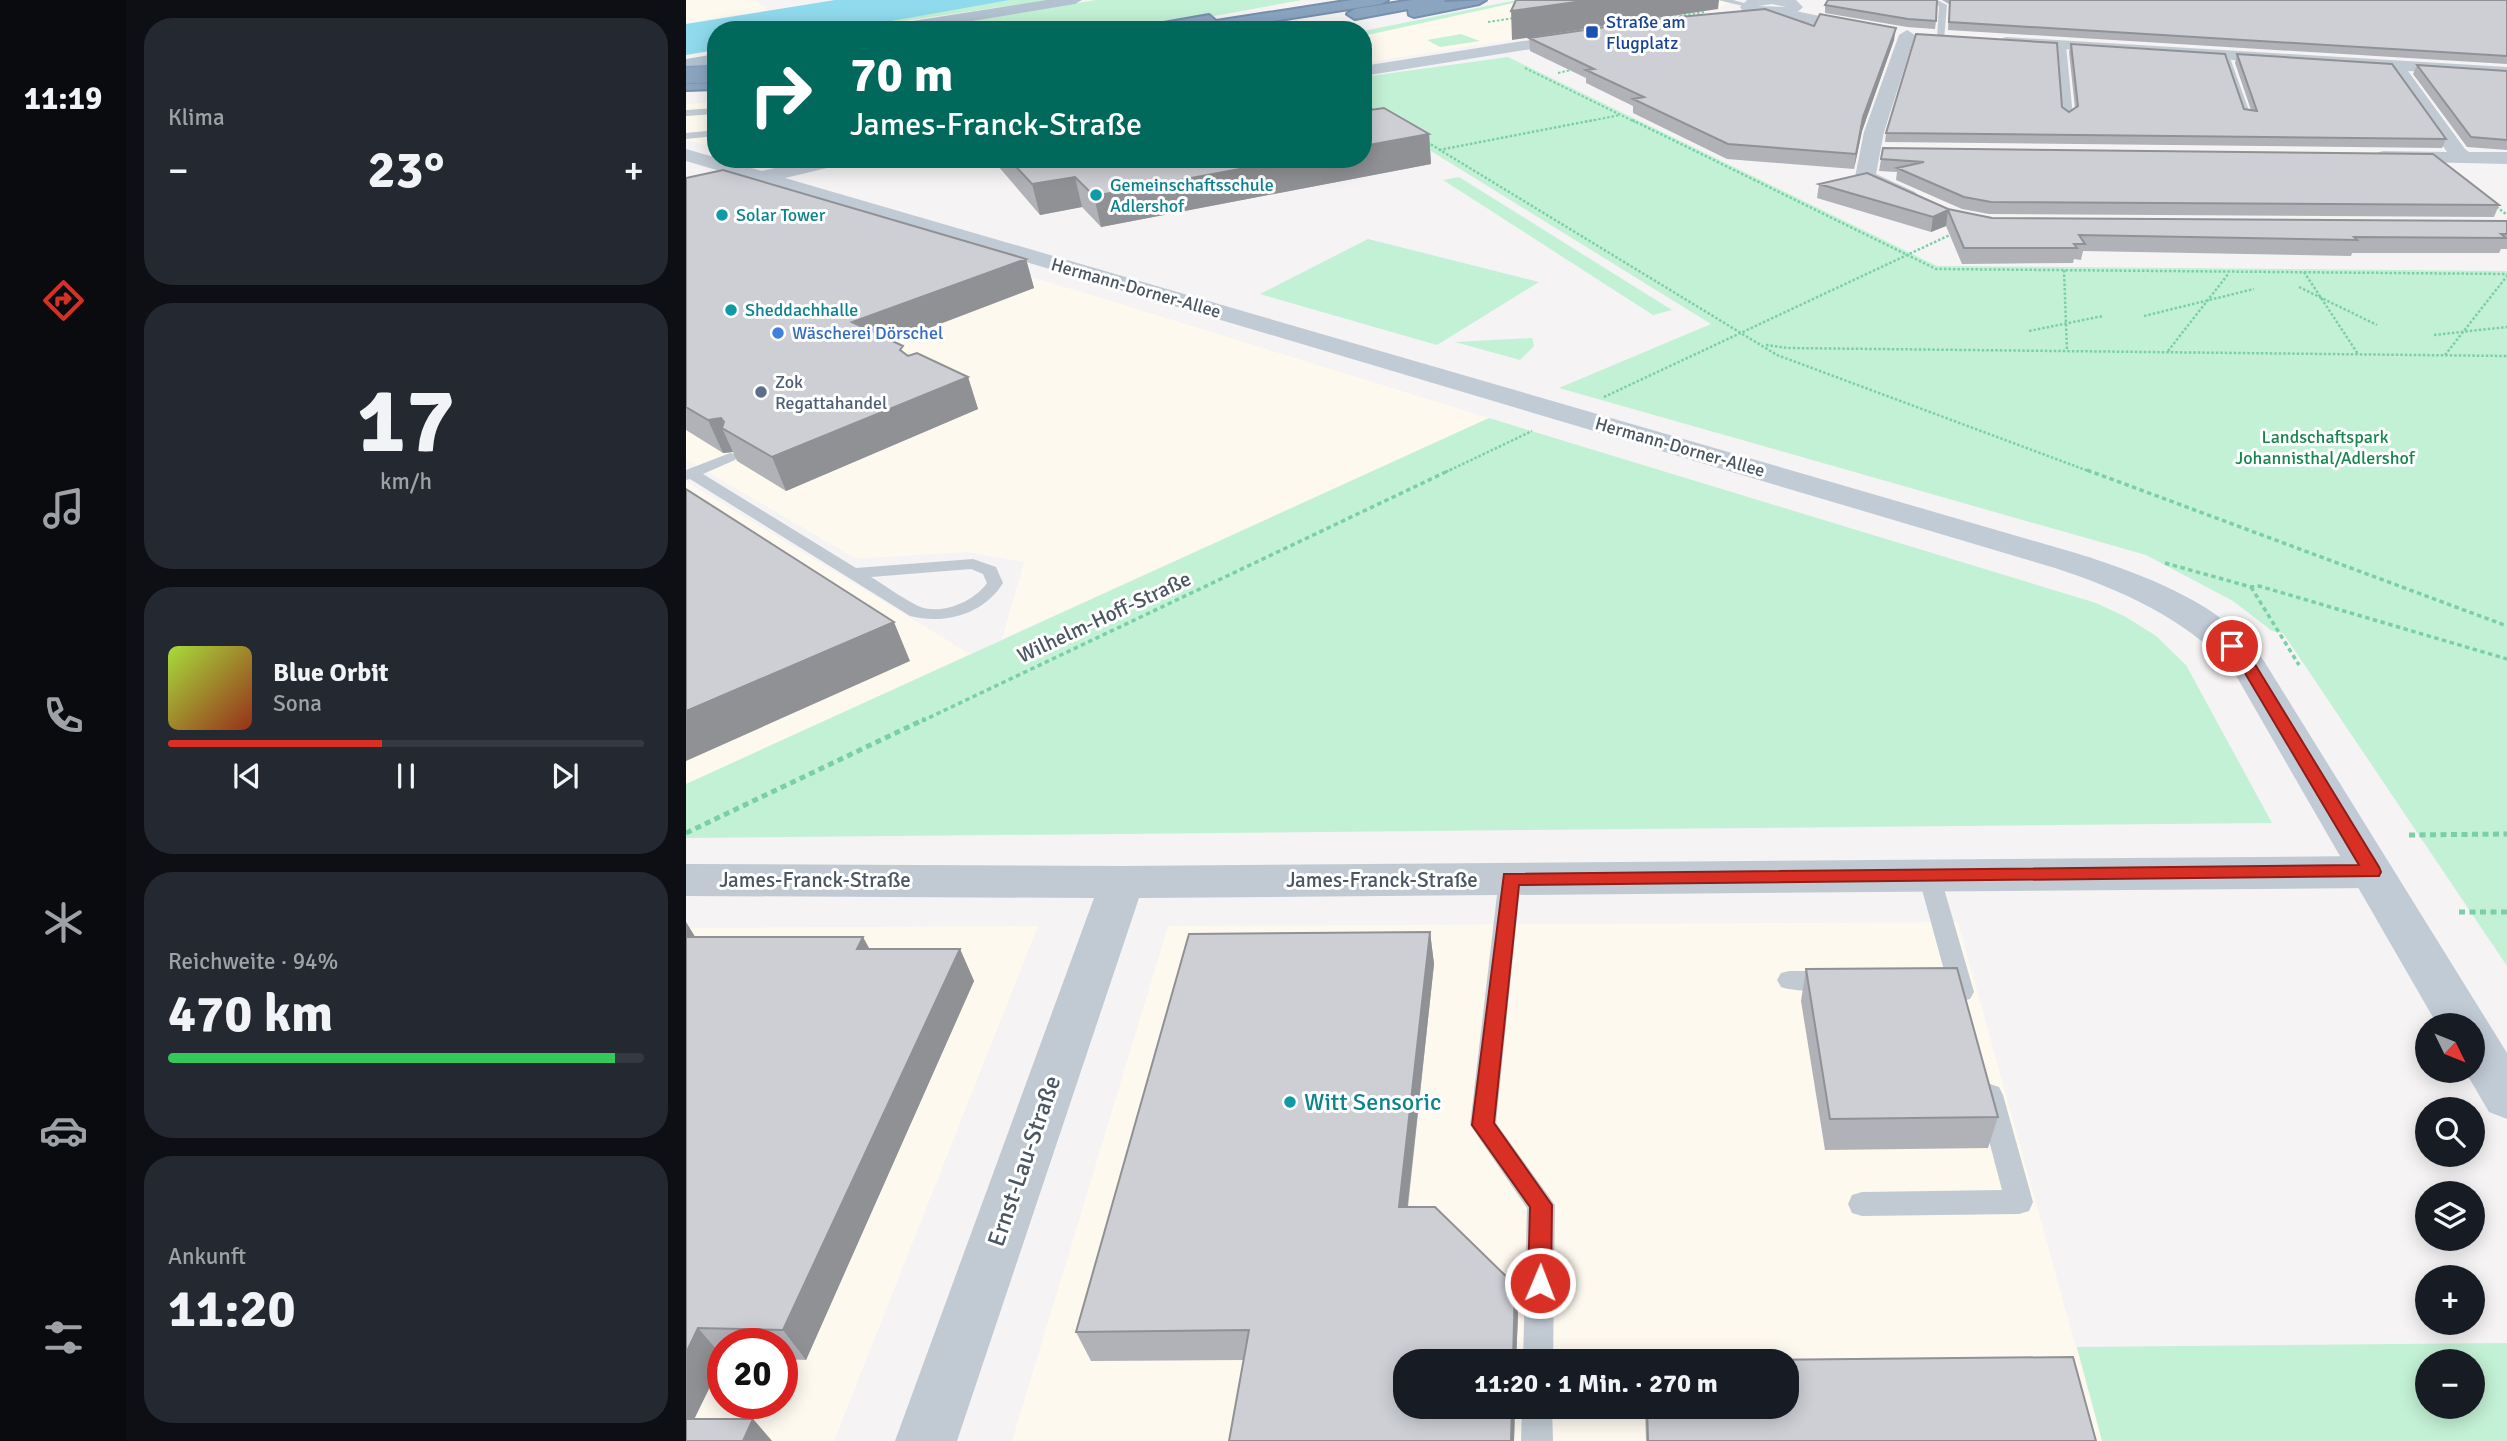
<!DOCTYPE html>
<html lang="de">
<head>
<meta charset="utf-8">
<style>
	body { margin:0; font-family:Signika,sans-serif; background:#242831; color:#f1f3f6; height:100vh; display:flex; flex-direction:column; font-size:26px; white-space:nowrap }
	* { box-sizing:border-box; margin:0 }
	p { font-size:23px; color:#9ea1a6 }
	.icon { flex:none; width:38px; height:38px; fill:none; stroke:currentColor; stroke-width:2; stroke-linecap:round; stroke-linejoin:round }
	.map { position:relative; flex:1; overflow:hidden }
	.details { display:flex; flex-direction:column; gap:18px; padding:18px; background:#0d0f14; width:560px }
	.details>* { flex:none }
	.banner { position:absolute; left:21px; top:21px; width:665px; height:147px; border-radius:28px; box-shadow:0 4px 18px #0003; background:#00695c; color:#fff; overflow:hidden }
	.needle { width:46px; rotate:133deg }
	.tools { position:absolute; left:1729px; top:1013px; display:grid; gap:14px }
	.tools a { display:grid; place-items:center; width:70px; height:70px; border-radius:50%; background:#171b24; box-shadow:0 4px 18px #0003; font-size:35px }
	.speed { position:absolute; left:21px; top:1328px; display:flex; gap:14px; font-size:35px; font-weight:700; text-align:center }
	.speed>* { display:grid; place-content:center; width:91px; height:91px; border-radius:50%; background:#171b24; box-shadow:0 4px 18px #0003; line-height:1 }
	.speed .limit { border:10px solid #d22; background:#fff; color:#111 }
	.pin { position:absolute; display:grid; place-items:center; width:60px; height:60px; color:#fff; margin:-30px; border:4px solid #fff; border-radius:50%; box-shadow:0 2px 7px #0007 }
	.me { position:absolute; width:77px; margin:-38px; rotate:1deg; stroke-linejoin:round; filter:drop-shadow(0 0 5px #0008) }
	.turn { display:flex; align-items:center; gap:24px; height:147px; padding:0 28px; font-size:32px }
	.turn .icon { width:91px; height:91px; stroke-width:2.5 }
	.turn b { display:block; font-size:49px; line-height:60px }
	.big { font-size:52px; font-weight:700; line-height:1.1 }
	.details .widget { flex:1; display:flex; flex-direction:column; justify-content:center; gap:10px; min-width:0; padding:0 24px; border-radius:28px; background:#242831 }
	.details .dial { align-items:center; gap:0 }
	.dial b { font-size:91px; line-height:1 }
	.song { display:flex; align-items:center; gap:21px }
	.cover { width:84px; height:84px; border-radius:10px; background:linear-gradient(135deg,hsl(80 70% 55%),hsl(10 70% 35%)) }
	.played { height:7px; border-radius:4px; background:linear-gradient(90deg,#d93025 45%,#363941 45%) }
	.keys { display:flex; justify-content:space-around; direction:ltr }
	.heat { display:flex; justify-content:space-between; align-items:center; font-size:38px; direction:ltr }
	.charge { height:10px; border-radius:5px; background:linear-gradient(90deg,#34c759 94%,#363941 0) }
	.trip { position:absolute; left:707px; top:1349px; width:406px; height:70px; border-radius:28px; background:#171b24; box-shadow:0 4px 18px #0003; font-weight:700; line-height:70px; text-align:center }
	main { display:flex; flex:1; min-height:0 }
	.menu { display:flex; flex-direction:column; width:126px; justify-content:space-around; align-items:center; background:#090b0e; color:#9ea1a6 }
	.menu .icon { width:49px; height:49px }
	.menu .selected { color:#d93025 }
	.menu b { font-size:32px; color:#f1f3f6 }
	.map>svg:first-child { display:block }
	.commercial { fill:#fdf9ef; fill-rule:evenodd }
	.green { fill:#c3f1d5; fill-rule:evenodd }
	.water { fill:#90daee }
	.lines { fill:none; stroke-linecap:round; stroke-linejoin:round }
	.highway-casing { stroke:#7690ad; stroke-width:4 }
	.path-far3 { stroke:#7ad0a6; stroke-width:2; stroke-dasharray:2.5 2; stroke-linecap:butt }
	.path-far2 { stroke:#7ad0a6; stroke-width:2.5; stroke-dasharray:2.5 2; stroke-linecap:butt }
	.path-far1 { stroke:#7ad0a6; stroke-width:3.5; stroke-dasharray:4.5 3.5; stroke-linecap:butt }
	.path { stroke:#7ad0a6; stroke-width:5; stroke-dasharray:6 4.5; stroke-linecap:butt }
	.lane { fill:#c1cad2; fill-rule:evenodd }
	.street { fill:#c1cad2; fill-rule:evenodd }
	.secondary { fill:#c1cbd6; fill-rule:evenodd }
	.primary { fill:#b3c2d1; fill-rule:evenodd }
	.highway { fill:#8ba5c1; fill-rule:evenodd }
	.highway-bridge-casing { stroke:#7690ad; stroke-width:18; stroke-linecap:butt }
	.highway-bridge { stroke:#8ba5c1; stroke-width:17 }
	.wall { fill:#b0b2b7 }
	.shaded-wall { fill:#909195 }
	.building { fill:#cdcfd5; stroke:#909195; stroke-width:2 }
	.route { fill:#d93025; stroke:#8d1f18; stroke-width:2 }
	.transit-dot { fill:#1a4fb4; stroke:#fff; stroke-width:2.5 }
	.culture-dot { fill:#0f9aa8; stroke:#fff; stroke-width:2.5 }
	.shop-dot { fill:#3f7fe0; stroke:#fff; stroke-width:2.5 }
	.service-dot { fill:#5c6f8a; stroke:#fff; stroke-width:2.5 }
	.labels { text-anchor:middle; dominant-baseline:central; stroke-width:6; stroke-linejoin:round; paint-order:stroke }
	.far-transit-label { font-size:18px; fill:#164399; stroke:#fff; text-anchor:start }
	.far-culture-label { font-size:18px; fill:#0d838f; stroke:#fff; text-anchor:start }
	.far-street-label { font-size:18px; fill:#4a5661; stroke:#fff }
	.far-shop-label { font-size:18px; fill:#366cbe; stroke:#fff; text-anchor:start }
	.far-service-label { font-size:18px; fill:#4e5e75; stroke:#fff; text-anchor:start }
	.far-park-label { font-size:18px; fill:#17864f; stroke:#fff }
	.street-label { font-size:21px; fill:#4a5661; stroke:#fff }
	.near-culture-label { font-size:24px; fill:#0d838f; stroke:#fff; text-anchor:start }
	.near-street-label { font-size:24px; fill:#4a5661; stroke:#fff }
</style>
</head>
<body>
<main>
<nav class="menu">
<b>11:19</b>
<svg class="icon selected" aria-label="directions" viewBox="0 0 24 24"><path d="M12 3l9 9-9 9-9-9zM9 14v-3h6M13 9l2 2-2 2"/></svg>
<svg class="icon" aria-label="music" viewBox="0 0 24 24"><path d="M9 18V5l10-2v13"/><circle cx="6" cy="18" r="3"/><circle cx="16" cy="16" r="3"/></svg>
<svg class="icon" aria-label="phone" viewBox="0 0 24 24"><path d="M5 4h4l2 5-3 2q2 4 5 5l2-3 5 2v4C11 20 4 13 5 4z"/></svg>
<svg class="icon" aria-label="climate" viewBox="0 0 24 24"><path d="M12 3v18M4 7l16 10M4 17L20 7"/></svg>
<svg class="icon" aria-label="car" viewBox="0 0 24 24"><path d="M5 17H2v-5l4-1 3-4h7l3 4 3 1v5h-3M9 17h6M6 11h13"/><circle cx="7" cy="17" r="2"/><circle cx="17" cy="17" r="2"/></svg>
<svg class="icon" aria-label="filters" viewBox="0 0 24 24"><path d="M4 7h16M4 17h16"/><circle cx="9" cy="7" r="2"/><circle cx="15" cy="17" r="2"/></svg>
</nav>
<section class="details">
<div class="widget"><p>Klima</p>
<div class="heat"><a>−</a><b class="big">23°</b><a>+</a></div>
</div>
<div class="widget dial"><b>17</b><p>km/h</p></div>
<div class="widget">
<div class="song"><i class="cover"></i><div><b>Blue Orbit</b><p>Sona</p></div></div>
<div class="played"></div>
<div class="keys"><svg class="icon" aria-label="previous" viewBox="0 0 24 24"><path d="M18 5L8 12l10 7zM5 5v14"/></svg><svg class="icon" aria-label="pause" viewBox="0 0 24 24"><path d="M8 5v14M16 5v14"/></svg><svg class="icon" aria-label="next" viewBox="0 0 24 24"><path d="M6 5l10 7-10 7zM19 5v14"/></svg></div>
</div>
<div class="widget"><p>Reichweite · 94%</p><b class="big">470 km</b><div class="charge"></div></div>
<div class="widget"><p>Ankunft</p><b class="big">11:20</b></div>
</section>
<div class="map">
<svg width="1821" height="1441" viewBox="0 0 1821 1441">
	<rect width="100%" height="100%" fill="#f5f3f3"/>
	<path class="commercial" d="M0 0H70L82 10 0 23Z
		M831 0H1047L1035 7 677 63V31Z
		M30 102V148L0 140V104Z
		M55 192 396 292 803 418 316 639 338 562 281 552 170 559 0 459V206Z
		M0 482H1L284 654 0 784Z
		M1272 922 1416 1441H326L482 926ZM719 1362H1101V1407H719Z
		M352 926 148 1441H0V928ZM37 1344H96V1404H37Z"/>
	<path class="green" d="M324 0H364L154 30 171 25Z
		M410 0H616L451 30H225Z
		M831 0H841L677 36V31Z
		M775 34 794 41 754 47 741 40Z
		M822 57 1251 266 1821 271V966L1597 633 1586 631 1547 601 1460 555 873 388 1025 324 677 109V77Z
		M773 177 986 310 967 315 757 180Z
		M682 239 853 282 751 345 574 294Z
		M846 338 848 346 834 360 769 342Z
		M803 418 1410 603 1440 617 1470 636 1500 665 1586 823 0 838V784Z
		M1821 1343V1441H1416L1391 1347ZM1741 1362H1787V1407H1741Z"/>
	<path class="water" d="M149 0H324L154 30H30V50L0 55V24Z"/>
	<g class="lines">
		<defs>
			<path id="highway" d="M666 0H702L695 4 531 30H458L466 25 523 15 530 21Z
				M726 0H759L758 2 800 0 793 4 728 17 723 15 722 9 669 19 661 14 669 9Z
				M30 79V89L0 90V80Z"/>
		</defs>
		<use href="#highway" class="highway-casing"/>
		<path class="path-far3" d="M980 18 1019 12
			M802 22 828 18
			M839 68 949 122
			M872 73 889 69
			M677 103 691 112
			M899 122 934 115"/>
		<path class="path-far2" d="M946 120 1250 269 1821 274
			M741 142 1091 355 1405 472
			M753 150 908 120
			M1807 204 1821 215
			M1378 270 1381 351
			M1618 272 1672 354
			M1613 287 1691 325
			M1458 316 1568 289
			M1343 331 1417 316
			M1748 335 1821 327
			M1080 345 1102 348 1821 356
			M1482 351 1543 273
			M1759 355 1821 276
			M918 397 1268 233
			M760 472 846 431"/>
		<path class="path-far1" d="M1401 470 1821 626
			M1479 563 1565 587 1573 586 1821 659
			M1565 587 1613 665
			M236 721 764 470"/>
		<path class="path" d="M0 833 239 719
			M1723 835 1821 834
			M1773 912H1821"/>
		<path class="lane" d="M1032 0H1047L1065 5 1061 7Z
			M1241 0H1251L1261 5 1258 40 1251 38 1253 6Z
			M1376 43 1380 45 1387 116 1382 119 1377 116 1372 45Z
			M1536 53 1543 55 1566 119 1558 117Z
			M30 108V114L0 116V110Z
			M30 130V136L0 139V133Z
			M44 453 49 454 51 457 49 460 17 474 170 568 287 559 310 567 317 583C298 614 259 625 224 616L4 479 0 480V470ZM285 569 297 574 301 583C288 602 254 616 232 606 216 598 200 586 185 577Z
			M1243 867 1251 869 1254 875 1288 992 1284 999 1276 1001 1268 999 1264 992 1232 875 1235 869Z
			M824 870 832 872 835 878 810 1123 869 1205 867 1362H837L841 1208 784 1125 813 878 816 872Z
			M1103 971H1145L1153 973 1157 980 1153 987C1137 992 1111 992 1095 987L1091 980 1095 973Z
			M1304 1084 1313 1087 1317 1095 1347 1202 1343 1211 1333 1214 1176 1216 1166 1213 1162 1204 1166 1195 1176 1192 1316 1190 1291 1095 1295 1087Z
			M836 1407H866L867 1441H835Z"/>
		<path class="street" d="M1089 7 1183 26 1191 31 1183 36 1084 15 1081 12Z
			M1221 30 1229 35 1198 132 1190 174 1229 192 1233 196 1229 200 1222 202 1172 181 1169 177 1178 132 1213 35Z
			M1320 37 1821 67V77L1722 71 1779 149 1783 152H1821V164L1690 161 1687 157 1690 153 1697 151 1761 152 1704 70 1314 45 1312 42 1314 39Z
			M1686 856 1701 861 1708 872 1701 883 1686 888 453 898 271 1441H209L408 898 0 896V864L436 866Z"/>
		<path class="secondary" d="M1061 0H1110L1117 7C1102 23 1074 18 1056 10L1054 7ZM1086 4 1100 7 1072 6Z
			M895 32 901 34 903 37 901 40 677 76V66Z
			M0 149 76 171 127 159H165L162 163 99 178 1393 554C1456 574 1539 604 1578 661L1821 1053V1119L1803 1112 1779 1071H1787V1026H1752L1545 667C1495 617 1436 590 1369 568L74 183 0 200V188L51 176 0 161Z"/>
		<path class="primary" d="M361 0H396L389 4 232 30H193L201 25Z
			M30 54V64L0 69V59Z"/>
		<use href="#highway" class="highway"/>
		<defs>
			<path id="highway-bridge" d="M0 75 30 74"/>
		</defs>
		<use href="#highway-bridge" class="highway-bridge-casing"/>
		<use href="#highway-bridge" class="highway-bridge"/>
	</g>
	<path class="wall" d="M1256 0H1821V64L1262 30 1263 4Z
		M1139 5 1250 21 1249 29 1221 27 1139 13Z
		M1128 26 1208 40 1176 131 1168 169 1041 159 947 113V106L900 83V78L844 51 843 38Z
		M1385 44 1558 109 1565 110 1549 63 1551 54 1760 139 1756 148 1199 142 1200 133 1376 107 1383 112 1389 108 1383 52Z
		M1731 65 1821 71V150L1781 147 1727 74Z
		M743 134 745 164 415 227 396 207 354 215 306 159H677Z
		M1197 148 1813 205 1808 217 1303 214 1276 209 1210 180 1211 172 1193 171Z
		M0 178 340 259 348 288 207 342 220 354 282 377 292 409 100 491 51 461 47 452 37 453 0 430Z
		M1133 184 1306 218 1821 221V249H1815L1813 253H1666L1665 256 1397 251 1395 260 1388 259 1387 263 1276 264 1260 226 1245 232 1131 198Z
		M0 922 9 937 184 949H274L288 981 120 1360 96 1359V1344H37V1360L8 1419H67L86 1441H0Z
		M744 932 748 964 722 1207 829 1285 832 1315 830 1362H719V1407H829L828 1441H543L558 1360 405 1361 390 1332Z
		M1120 969 1312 1117 1302 1148 1139 1150 1115 1001Z
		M959 1407H1101L1410 1441H960Z"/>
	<path class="shaded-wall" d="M904 0H1033L1032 9 826 40 825 11Z
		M1210 28 1208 40 1176 131 1168 169 1170 154 1177 117Z
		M743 134 745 164 415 227 408 196 607 159H677V146Z
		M389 177 396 207 354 215 346 184Z
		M1262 210 1260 226 1245 232 1247 217Z
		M340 259 348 288 177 353 166 322Z
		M282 377 292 409 100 491 86 457Z
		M35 418 40 430 36 428 47 452 37 453 22 420Z
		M208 622 224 661 0 761V711Z
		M0 922 14 945 0 967Z
		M744 932 748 964 718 1238 713 1207Z
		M177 937 194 968 171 949Z
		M274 949 288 981 120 1360 97 1330Z
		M829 1285 832 1315 830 1362H827Z
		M12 1328 37 1357V1360L0 1436V1353Z
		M826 1407H829L828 1441H825Z
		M67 1419 86 1441H57Z"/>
	<path class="building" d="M830 0H904L825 11Z
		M1142 0H1251L1250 21 1222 19 1139 5Z
		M1264 0H1821V56L1263 22Z
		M1079 9 1128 26 1134 14 1210 28 1177 117 1170 154 1042 144 947 99 958 97 900 70 908 69 843 38 982 18Z
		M1230 34 1371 43 1376 107 1383 112 1392 106 1385 44 1539 54 1558 109 1571 111 1551 54 1706 64 1760 139 1200 133Z
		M1731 65 1821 71V140L1785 137Z
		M698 108 743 134 677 146V111Z
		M1197 148 1747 154 1813 205 1305 202 1278 197 1211 168 1238 162 1195 159Z
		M323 159H607L408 196 389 177 346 184Z
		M37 170 340 259 166 322 217 346 214 350 222 356 231 353 282 377 86 457 36 428 38 422 35 418 22 420 0 407V178Z
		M1181 173 1262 209 1306 218 1821 221V234H1815L1820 238 1668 237 1671 240 1393 235 1399 244H1388L1391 248H1278L1262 210 1247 217 1133 184Z
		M0 489 208 622 0 711Z
		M744 932 713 1207H749L829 1285 827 1362H719V1407H826L825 1441H543L563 1330 390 1332 503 934Z
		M0 937H177L171 949H274L97 1330 12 1328 0 1353Z
		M1271 968 1312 1117 1144 1119 1120 969Z
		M1387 1357 1410 1441H962L961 1407H1101V1362L960 1361Z
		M0 1419H67L57 1441H0Z"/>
	<path class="route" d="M1546 642 1551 643 1567 661 1693 867 1695 872 1693 876 833 885 808 1123 866 1205 865 1283 862 1291 854 1294 845 1291 842 1283 844 1207 786 1125 818 874 1673 865 1553 663 1538 646Z"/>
	<rect class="transit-dot" x="899" y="25" width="14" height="14" rx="3.5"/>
	<g class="culture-dot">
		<circle cx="410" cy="195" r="7"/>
		<circle cx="36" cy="215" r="7"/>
		<circle cx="45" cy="310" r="7"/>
		<circle cx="604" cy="1102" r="7"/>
	</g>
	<circle class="shop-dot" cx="92" cy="333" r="7"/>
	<circle class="service-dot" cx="75" cy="392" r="7"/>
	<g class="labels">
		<g class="far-transit-label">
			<text x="920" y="22">Straße am<tspan x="920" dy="21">Flugplatz</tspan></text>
		</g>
		<g class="far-culture-label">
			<text x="424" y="185">Gemeinschaftsschule<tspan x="424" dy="21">Adlershof</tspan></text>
			<text x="50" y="215">Solar Tower</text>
			<text x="59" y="310">Sheddachhalle</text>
		</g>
		<g class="far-street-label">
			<text transform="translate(450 288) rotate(16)">Hermann-Dorner-Allee</text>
			<text transform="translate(994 447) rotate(16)">Hermann-Dorner-Allee</text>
		</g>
		<g class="far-shop-label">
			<text x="106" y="333">Wäscherei Dörschel</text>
		</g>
		<g class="far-service-label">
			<text x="89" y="382">Zok<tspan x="89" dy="21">Regattahandel</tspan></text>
		</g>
		<g class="far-park-label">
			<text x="1639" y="437">Landschaftspark<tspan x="1639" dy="21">Johannisthal/Adlershof</tspan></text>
		</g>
		<g class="street-label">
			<text transform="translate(418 617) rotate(-25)">Wilhelm-Hoff-Straße</text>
			<text x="129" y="880">James-Franck-Straße</text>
			<text x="696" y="880">James-Franck-Straße</text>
		</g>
		<g class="near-culture-label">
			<text x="618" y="1102">Witt Sensoric</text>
		</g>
		<g class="near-street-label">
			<text transform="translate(338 1161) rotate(-71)">Ernst-Lau-Straße</text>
		</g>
	</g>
</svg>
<div class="tools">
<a><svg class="needle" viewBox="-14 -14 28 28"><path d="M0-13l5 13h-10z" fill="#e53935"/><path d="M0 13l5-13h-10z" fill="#9ea1a6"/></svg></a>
<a><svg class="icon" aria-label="search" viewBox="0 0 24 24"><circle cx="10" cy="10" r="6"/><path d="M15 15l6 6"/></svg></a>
<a><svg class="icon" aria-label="layers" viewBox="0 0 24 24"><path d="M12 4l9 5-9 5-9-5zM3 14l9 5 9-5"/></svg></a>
<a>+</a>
<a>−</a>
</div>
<div class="speed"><div class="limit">20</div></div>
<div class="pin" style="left:1546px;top:646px;background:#d93025"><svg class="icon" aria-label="arrive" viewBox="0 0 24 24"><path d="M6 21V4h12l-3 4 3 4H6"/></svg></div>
<svg class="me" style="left:854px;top:1283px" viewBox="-20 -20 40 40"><circle r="17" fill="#d93025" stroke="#fff" stroke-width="3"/><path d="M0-11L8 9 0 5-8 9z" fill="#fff"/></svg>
<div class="trip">11:20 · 1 Min. · 270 m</div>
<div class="banner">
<div class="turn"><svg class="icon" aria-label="right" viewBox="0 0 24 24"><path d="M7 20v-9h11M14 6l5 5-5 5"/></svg><div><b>70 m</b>James-Franck-Straße</div></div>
</div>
</div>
</main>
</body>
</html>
